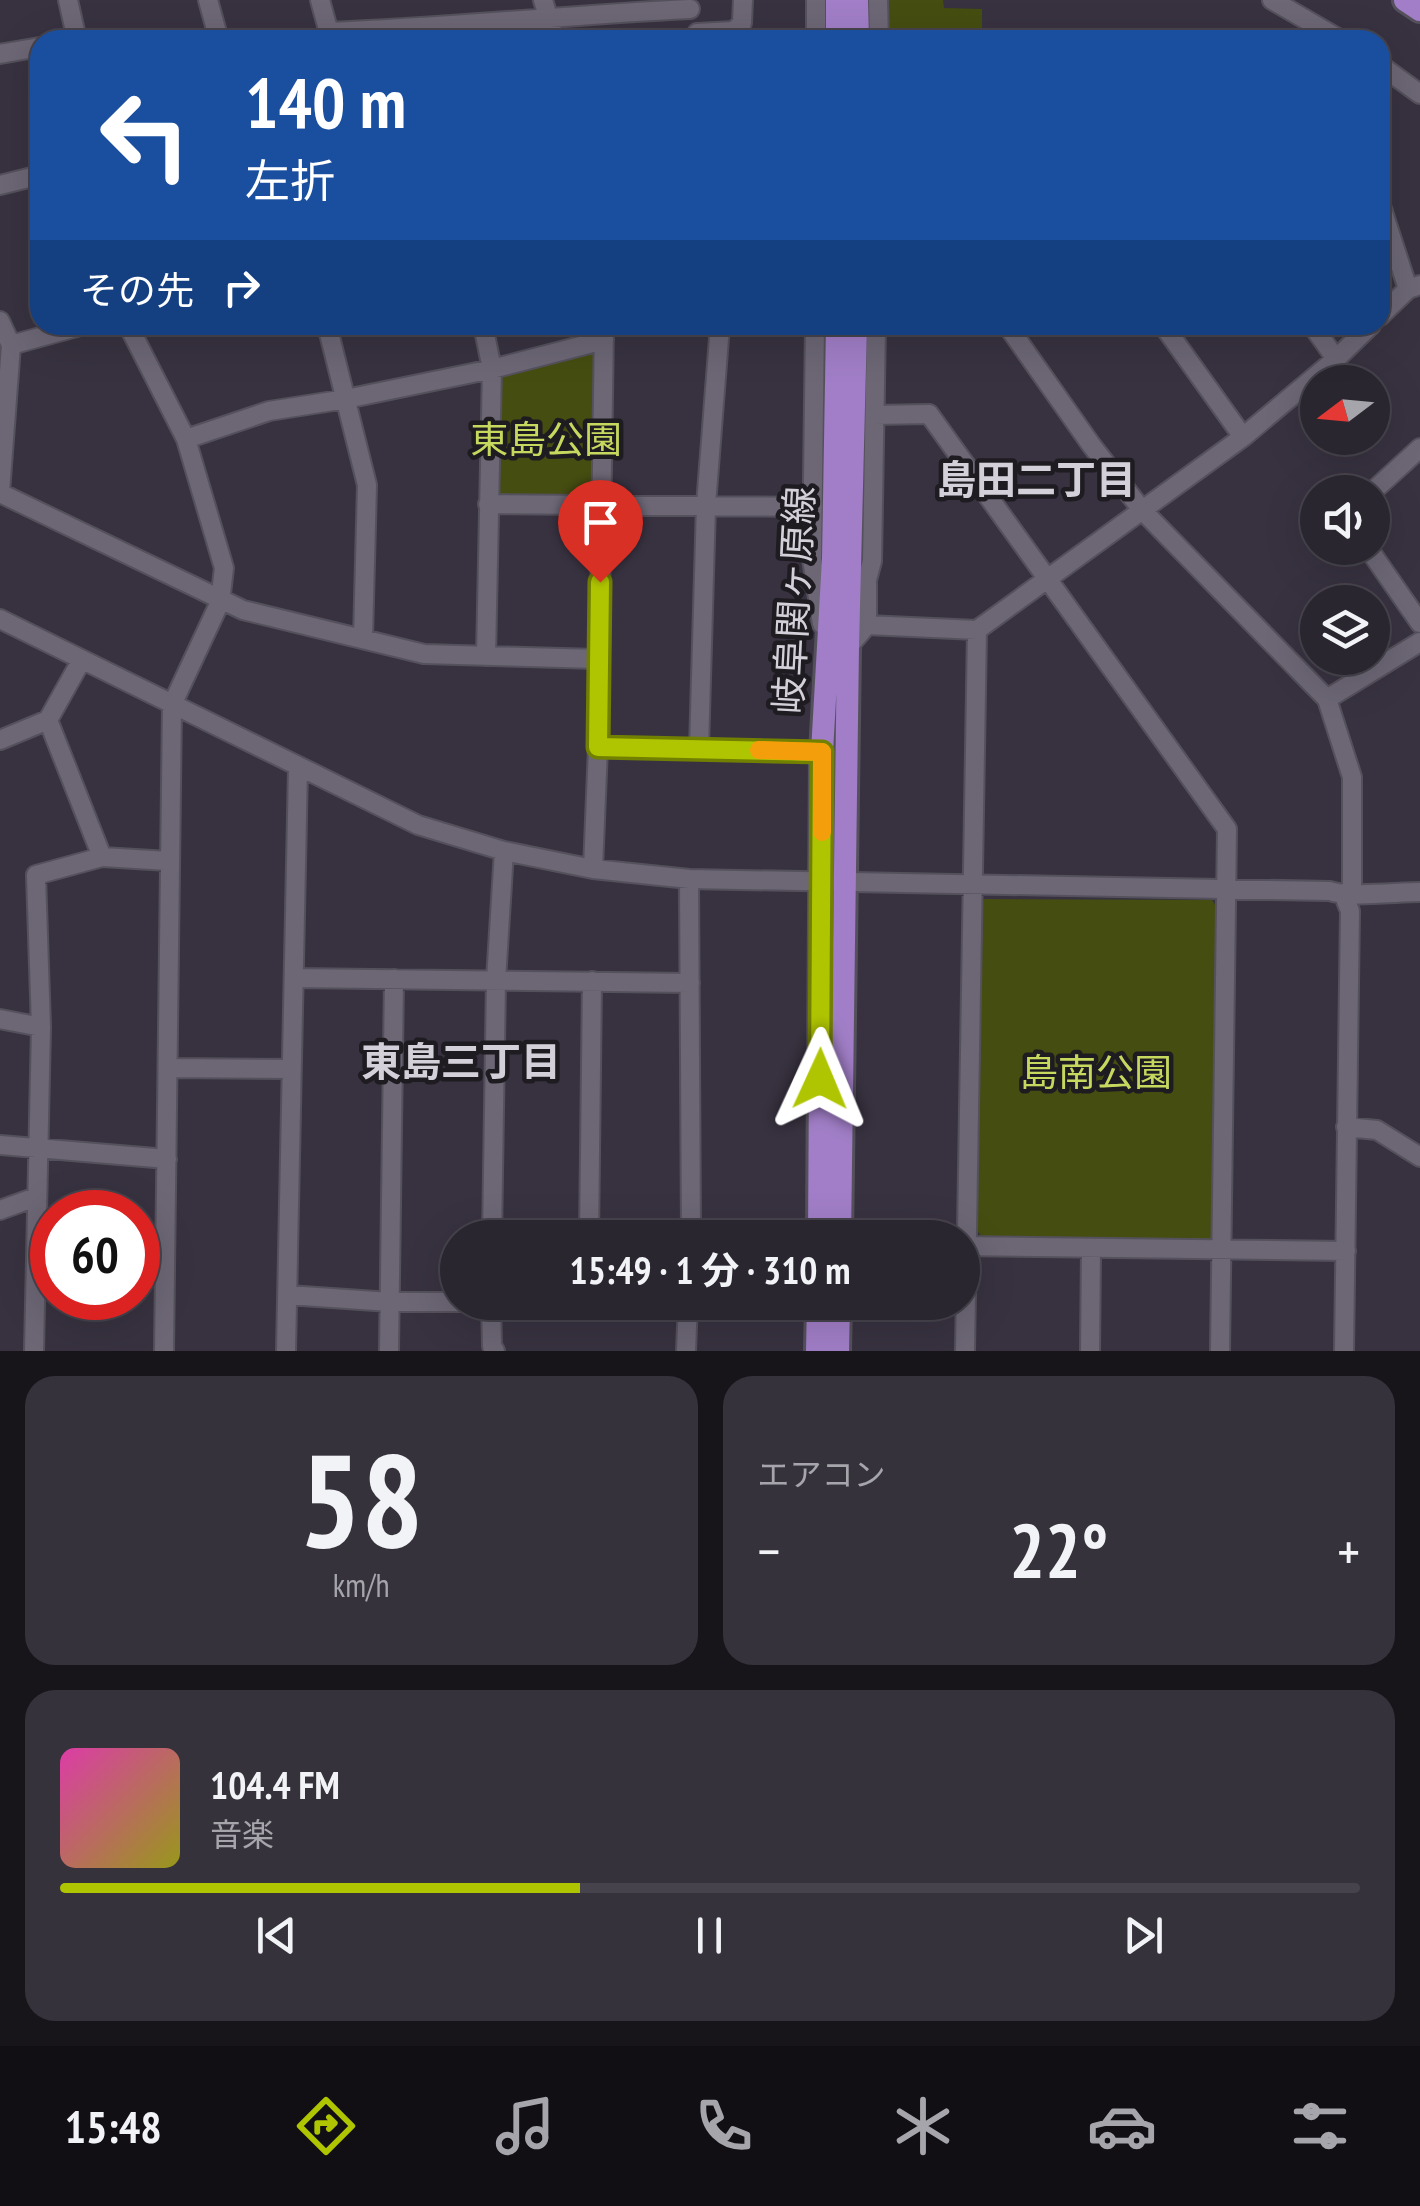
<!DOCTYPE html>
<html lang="ja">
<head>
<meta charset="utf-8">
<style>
	body { margin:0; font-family:"PT Sans Narrow","Noto Sans JP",sans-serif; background:#36323c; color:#f1f3f6; height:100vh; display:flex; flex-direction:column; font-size:38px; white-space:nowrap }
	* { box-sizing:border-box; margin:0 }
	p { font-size:32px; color:#a5a5ab }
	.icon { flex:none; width:55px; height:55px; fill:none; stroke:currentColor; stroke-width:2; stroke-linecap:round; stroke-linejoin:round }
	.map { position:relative; height:1351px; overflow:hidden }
	.sheet { display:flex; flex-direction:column; gap:25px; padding:25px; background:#17151a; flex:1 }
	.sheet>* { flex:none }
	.hud { position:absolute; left:30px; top:30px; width:1360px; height:305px; border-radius:30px; box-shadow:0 10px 40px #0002,0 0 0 2px #46434c; background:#1a4fa0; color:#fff; overflow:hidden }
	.needle { width:65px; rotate:254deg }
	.fabs { position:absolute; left:1300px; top:365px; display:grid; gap:20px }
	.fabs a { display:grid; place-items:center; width:90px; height:90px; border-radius:50%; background:#2a2630; box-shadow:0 10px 40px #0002,0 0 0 2px #46434c; font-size:50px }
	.speed { position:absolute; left:30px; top:1190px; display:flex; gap:20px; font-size:50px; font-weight:700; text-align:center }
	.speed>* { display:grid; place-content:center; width:130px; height:130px; border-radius:50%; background:#2a2630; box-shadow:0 10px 40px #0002,0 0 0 2px #46434c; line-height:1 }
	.speed .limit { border:15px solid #d22; background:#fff; color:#111 }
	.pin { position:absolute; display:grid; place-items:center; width:85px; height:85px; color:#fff; margin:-102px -42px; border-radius:50% 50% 50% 0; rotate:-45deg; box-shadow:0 0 10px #0007 }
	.pin .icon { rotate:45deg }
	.me { position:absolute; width:110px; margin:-55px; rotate:1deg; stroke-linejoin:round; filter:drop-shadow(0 0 8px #0008) }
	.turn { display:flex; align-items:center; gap:35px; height:210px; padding:0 50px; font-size:45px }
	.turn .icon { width:130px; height:130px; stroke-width:2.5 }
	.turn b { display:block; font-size:70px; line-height:85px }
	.then { display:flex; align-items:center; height:95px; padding:0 50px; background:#0003; gap:20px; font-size:38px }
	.big { font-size:75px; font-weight:700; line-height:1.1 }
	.sheet .tile { flex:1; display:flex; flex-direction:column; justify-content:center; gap:15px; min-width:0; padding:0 35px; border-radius:30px; background:#36323c }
	.sheet .dial { align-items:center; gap:0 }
	.dial b { font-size:130px; line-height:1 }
	.song { display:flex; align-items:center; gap:30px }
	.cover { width:120px; height:120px; border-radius:15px; background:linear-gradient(135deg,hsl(320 70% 55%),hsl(60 70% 35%)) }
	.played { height:10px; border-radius:5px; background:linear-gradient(90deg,#b0c501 40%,#46434c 40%) }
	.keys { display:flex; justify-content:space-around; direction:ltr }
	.heat { display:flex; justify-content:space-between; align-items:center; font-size:55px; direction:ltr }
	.sheet .tiles { flex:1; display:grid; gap:25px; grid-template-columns:1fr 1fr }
	.tile:last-child { grid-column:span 2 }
	.trip { position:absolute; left:440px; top:1220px; width:540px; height:100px; border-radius:50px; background:#2a2630; box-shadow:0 10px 40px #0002,0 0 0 2px #46434c; font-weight:700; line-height:100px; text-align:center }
	.dock { display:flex; height:160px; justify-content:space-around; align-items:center; background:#110f13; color:#a5a5ab }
	.dock .icon { width:70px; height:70px }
	.dock .current { color:#b0c501 }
	.dock b { font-size:45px; color:#f1f3f6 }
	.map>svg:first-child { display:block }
	.green { fill:#454d11 }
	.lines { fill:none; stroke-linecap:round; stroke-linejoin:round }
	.minor-casing { stroke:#55515c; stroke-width:22 }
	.major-casing { stroke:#55515c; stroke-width:28 }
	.minor { stroke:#6c6675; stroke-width:18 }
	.major { stroke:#a17ec7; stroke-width:22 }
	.route-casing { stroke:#728001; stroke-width:25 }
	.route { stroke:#b0c501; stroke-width:18 }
	.slow { stroke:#f59e0b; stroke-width:18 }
	.labels { text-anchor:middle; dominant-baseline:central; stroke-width:9; stroke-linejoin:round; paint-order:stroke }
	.park-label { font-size:38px; fill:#c6d95e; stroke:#1e1b21 }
	.street-label { font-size:38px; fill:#d4d0d9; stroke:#1e1b21 }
	.neighbourhood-label { font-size:40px; font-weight:bold; fill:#d4d0d9; stroke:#1e1b21 }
</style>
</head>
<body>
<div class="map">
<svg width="1420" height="1351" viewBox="0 0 1420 1351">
	<rect width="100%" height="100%" fill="#383240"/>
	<path class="green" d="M887 0H943L944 8 982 9V40H888Z
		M591 351 597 355 594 495 588 500 496 495 498 380 502 374Z
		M984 899 1212 900 1218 909 1212 1238 1206 1244 985 1241 973 1225 980 904Z"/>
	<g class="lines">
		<defs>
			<path id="minor" d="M68 0 77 40
				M208 0 219 40
				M320 0 331 40
				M543 0 555 40
				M816 0V40
				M878 0 879 40
				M1272 0 1341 40
				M329 32C450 27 569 15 690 9
				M697 33 734 31 742 23 743 0
				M0 54 40 47
				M1380 65 1420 94
				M0 185 40 175
				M1380 203 1408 289
				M1380 316 1408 289 1420 285
				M0 321 11 345 0 492
				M128 325 186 439 224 568 220 602 172 705 164 1351
				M327 325 367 485 363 638
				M483 325 492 369 486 656
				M815 325 812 559 822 624
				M1007 325 1092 446 1142 510 1327 699 1352 777V887L1344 896
				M1163 325 1243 437
				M1312 325 1336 359
				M11 345 84 325
				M875 415 929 414 1227 829 1220 1351
				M186 439 269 411 346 399 492 369 604 340
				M1372 492 1420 448
				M0 493 243 610 424 654 597 659
				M488 504 813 507
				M1368 548 1420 623
				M0 619 418 825 504 851 593 869 689 879 1330 891C1347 898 1397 892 1420 892
				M867 625V580L872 561 876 325
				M848 647 867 625 977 630 1243 437 1336 359 1371 325
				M81 661 48 720 102 857 169 861
				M1327 699 1420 642
				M0 740 48 720
				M598 747 822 752
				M699 748 706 505 720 325
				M593 869 598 747 604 325
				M689 879 691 1238
				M295 978 690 983
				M0 1019 41 1027 34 1351
				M41 1027 36 875 102 857
				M168 1068 291 1069
				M1346 1127 1377 1130 1420 1157
				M0 1145 167 1159
				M0 1210 36 1197
				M492 1238 496 980 504 851
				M589 1238 592 981
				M962 1246 1346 1251
				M288 1295 390 1302H494
				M491 1302 492 1346 495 1351
				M286 1351 298 767
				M389 1351 394 979
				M686 1351 688 1302
				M965 1351 977 630
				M1090 1351 1091 1249
				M1344 1351 1350 911 1344 896"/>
			<path id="major" d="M837 0V40
				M857 0 858 40
				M1405 0 1420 10
				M819 1238 822 752 833 559 837 325
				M840 1238 848 647 856 325
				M817 1351 818 1302
				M838 1351 839 1302"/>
		</defs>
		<use href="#minor" class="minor-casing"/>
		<use href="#major" class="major-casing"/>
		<use href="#minor" class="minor"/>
		<use href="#major" class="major"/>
	</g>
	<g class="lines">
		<defs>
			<path id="route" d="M600 582 598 747 822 752 820 1079"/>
		</defs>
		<use href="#route" class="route-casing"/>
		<use href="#route" class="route"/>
		<path class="slow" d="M759 750 822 752V832"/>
	</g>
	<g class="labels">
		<g class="park-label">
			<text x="546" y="438">東島公園</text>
			<text x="1096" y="1071">島南公園</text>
		</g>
		<g class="street-label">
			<text transform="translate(793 600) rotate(-87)">岐阜関ヶ原線</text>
		</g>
		<g class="neighbourhood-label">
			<text x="1036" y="479">島田二丁目</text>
			<text x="461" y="1061">東島三丁目</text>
		</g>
	</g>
</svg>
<div class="fabs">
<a><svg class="needle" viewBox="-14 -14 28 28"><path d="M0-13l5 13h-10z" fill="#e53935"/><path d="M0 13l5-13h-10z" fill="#a5a5ab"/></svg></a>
<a><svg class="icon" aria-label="sound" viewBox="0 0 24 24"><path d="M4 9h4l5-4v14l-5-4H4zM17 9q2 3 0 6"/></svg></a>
<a><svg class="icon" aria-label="layers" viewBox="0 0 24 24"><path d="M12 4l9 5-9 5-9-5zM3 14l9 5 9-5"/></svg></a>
</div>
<div class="speed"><div class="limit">60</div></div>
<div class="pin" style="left:600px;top:582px;background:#d93025"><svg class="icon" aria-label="arrive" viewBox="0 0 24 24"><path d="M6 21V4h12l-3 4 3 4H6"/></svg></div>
<svg class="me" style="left:820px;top:1079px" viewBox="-20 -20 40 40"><path d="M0-17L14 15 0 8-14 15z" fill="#b0c501" stroke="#fff" stroke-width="4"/></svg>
<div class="trip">15:49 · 1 分 · 310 m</div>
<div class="hud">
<div class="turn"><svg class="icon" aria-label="left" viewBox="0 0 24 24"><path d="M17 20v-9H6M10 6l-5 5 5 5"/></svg><div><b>140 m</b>左折</div></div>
<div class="then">その先<svg class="icon" aria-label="right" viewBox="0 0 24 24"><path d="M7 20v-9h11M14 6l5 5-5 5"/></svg></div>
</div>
</div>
<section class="sheet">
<div class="tiles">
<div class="tile dial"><b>58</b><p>km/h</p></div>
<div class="tile"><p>エアコン</p>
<div class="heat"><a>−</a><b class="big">22°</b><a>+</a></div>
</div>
<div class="tile">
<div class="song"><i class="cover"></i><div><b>104.4 FM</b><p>音楽</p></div></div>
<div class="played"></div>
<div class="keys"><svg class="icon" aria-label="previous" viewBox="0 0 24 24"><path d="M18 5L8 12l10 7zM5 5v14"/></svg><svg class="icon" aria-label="pause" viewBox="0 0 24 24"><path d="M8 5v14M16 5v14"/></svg><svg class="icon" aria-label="next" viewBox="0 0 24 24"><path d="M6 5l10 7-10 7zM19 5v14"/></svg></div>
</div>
</div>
</section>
<nav class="dock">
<b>15:48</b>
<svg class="icon current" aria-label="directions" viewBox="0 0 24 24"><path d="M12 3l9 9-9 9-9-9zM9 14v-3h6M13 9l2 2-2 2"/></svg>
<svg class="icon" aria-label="music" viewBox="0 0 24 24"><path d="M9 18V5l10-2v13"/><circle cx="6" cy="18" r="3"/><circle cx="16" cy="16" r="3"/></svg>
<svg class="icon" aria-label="phone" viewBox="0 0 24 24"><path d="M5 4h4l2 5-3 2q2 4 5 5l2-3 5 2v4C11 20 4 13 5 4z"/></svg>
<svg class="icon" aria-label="climate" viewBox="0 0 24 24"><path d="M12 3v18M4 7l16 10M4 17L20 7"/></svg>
<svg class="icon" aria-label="car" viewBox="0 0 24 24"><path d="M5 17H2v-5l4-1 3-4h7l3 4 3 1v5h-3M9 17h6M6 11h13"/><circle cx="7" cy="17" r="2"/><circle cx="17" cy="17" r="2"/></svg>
<svg class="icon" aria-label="filters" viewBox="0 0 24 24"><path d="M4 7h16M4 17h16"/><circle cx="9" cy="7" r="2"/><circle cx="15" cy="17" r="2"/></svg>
</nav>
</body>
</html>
